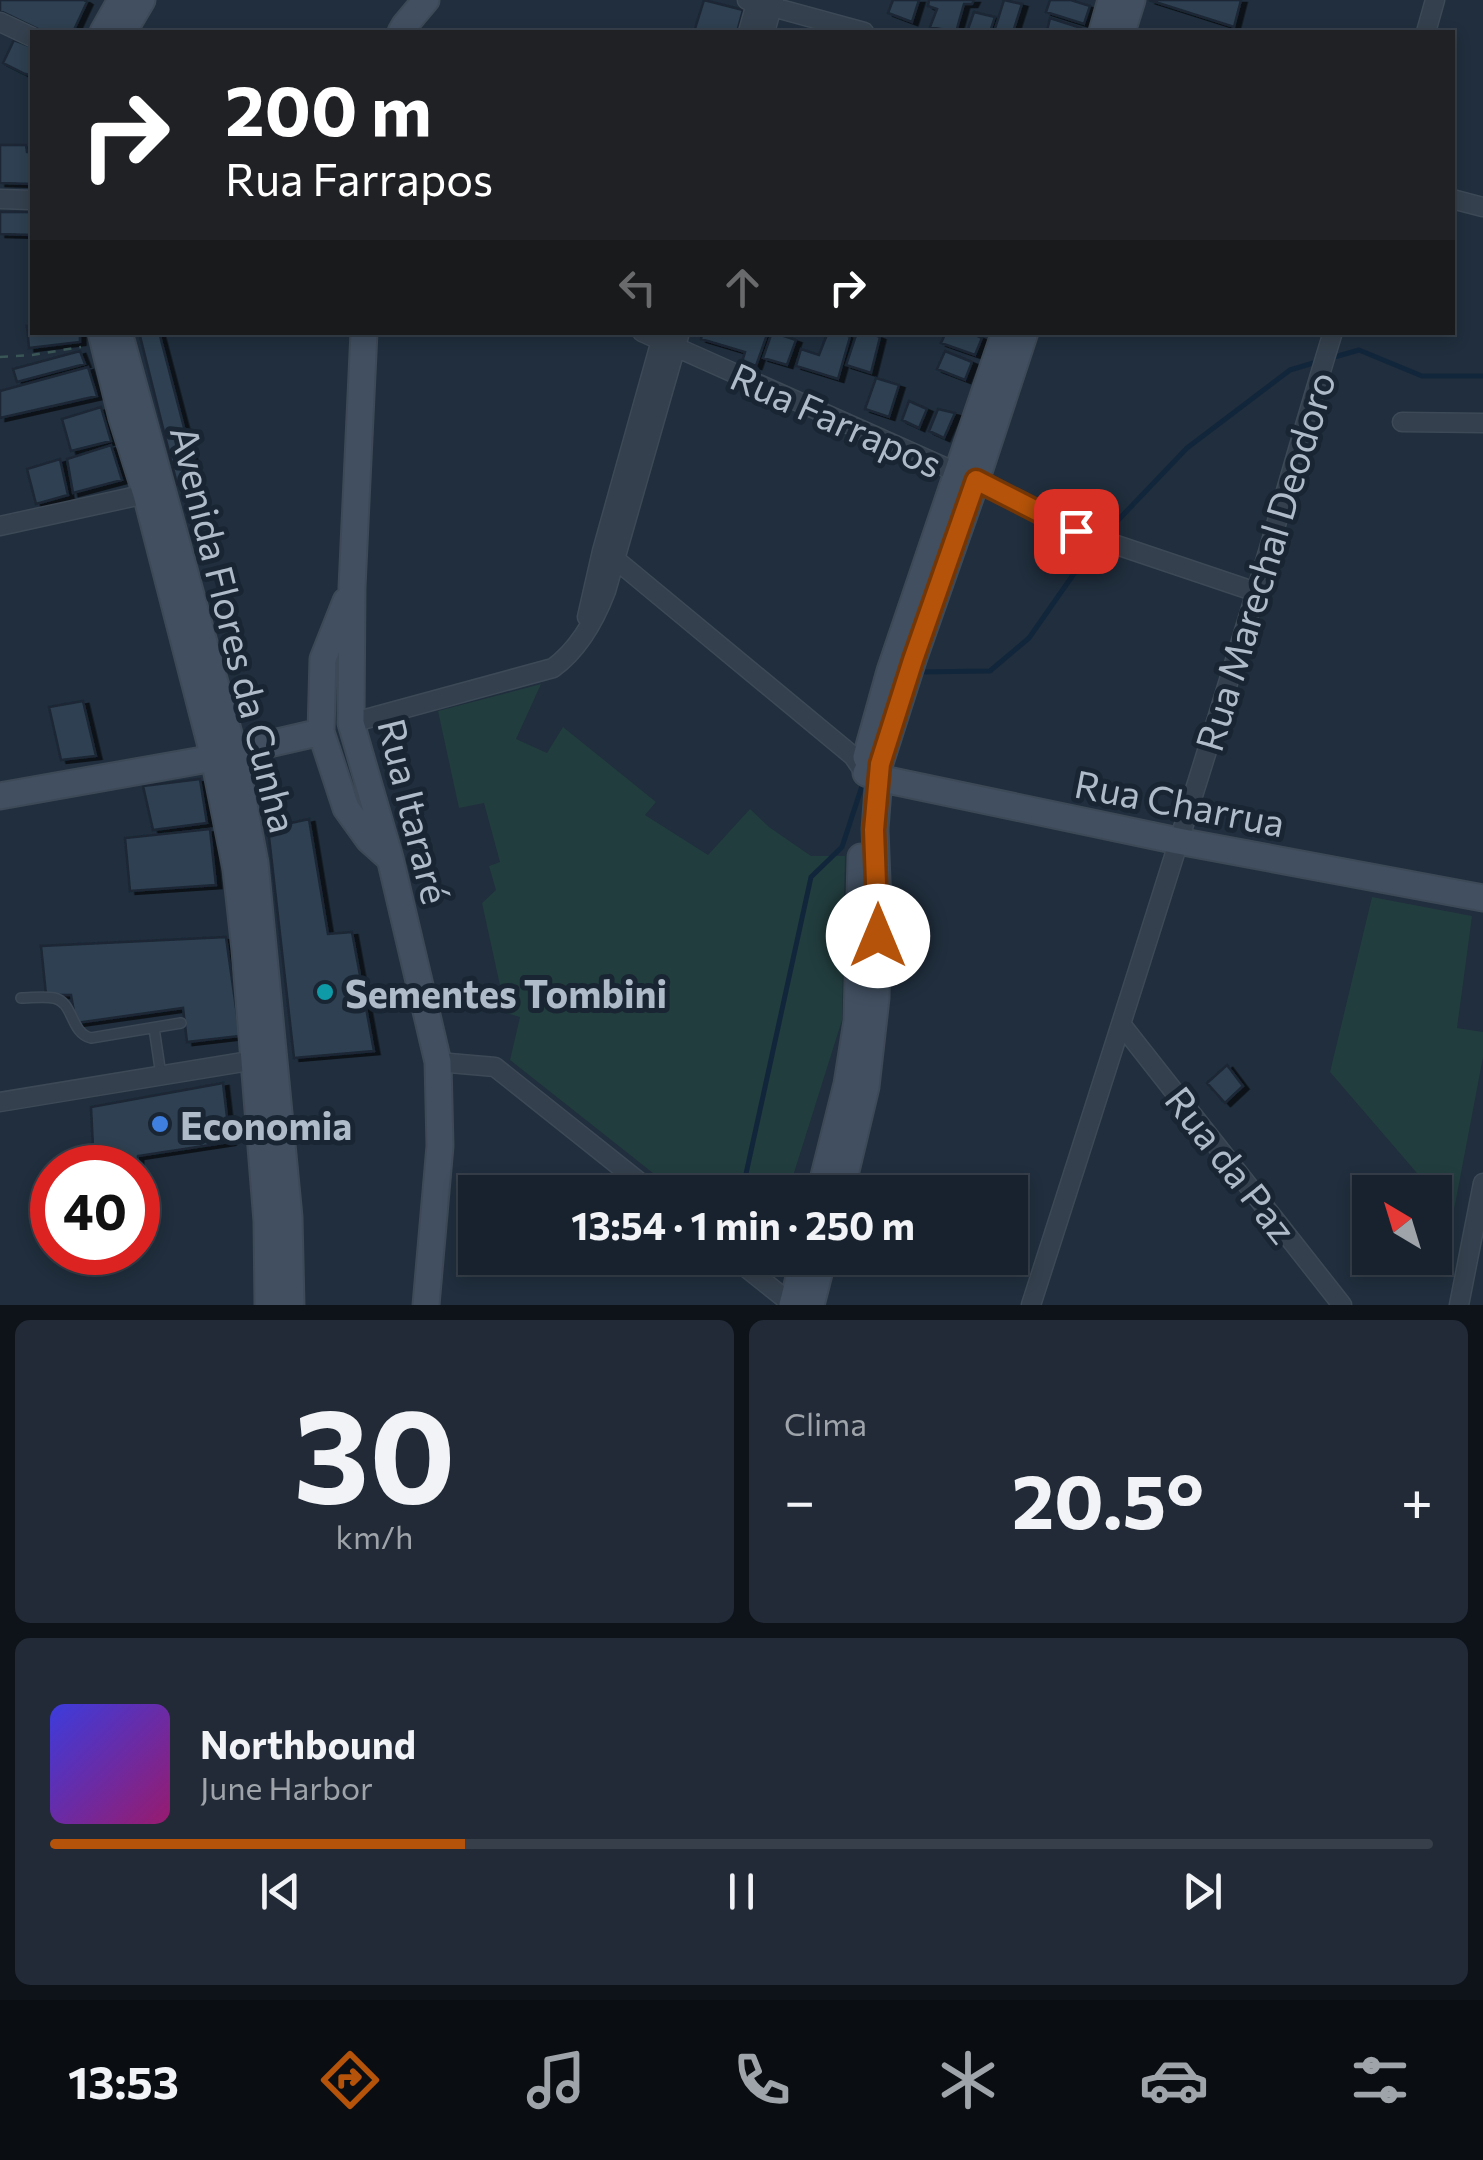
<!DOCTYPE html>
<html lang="pt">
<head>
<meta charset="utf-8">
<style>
	body { margin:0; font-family:Commissioner,sans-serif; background:#212a36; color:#f1f3f6; height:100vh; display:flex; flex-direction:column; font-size:38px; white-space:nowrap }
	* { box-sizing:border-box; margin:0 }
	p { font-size:32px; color:#9fa4aa }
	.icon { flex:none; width:55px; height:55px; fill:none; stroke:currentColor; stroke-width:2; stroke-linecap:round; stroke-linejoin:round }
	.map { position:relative; height:1305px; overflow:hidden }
	.panel { display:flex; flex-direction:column; gap:15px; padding:15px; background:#0d1319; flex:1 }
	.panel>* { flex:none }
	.hud { position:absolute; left:30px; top:30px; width:1425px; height:305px; border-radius:0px; box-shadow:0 5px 15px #0003,0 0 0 2px #363f4a; background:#202124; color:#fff; overflow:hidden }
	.needle { width:65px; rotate:322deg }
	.buttons { position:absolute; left:1352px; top:1175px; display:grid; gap:20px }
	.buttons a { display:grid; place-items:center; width:100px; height:100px; border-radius:0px; background:#18222e; box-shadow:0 5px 15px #0003,0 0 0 2px #363f4a; font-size:50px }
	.speed { position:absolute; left:30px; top:1145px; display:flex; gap:20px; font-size:50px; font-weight:700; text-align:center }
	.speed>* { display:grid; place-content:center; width:130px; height:130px; border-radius:50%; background:#18222e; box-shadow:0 5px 15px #0003,0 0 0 2px #363f4a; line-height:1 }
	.speed .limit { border:15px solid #d22; background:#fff; color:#111 }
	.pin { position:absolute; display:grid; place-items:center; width:85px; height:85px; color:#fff; margin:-42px; border-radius:20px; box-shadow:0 5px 15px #0006 }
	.me { position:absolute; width:110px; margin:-55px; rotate:0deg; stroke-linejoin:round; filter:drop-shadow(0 0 8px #0008) }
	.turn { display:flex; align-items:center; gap:35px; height:210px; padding:0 30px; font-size:45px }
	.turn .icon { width:130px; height:130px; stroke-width:2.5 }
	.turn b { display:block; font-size:70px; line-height:85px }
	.lanes { display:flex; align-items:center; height:95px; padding:0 30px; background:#0003; justify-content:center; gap:50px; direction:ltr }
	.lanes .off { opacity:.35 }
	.big { font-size:75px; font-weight:700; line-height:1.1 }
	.panel .card { flex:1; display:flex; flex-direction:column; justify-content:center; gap:15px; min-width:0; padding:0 35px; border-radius:15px; background:#212a36 }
	.panel .dial { align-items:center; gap:0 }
	.dial b { font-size:130px; line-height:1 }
	.song { display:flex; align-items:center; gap:30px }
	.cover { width:120px; height:120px; border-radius:15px; background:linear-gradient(135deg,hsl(240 70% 55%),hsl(320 70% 35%)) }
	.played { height:10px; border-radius:5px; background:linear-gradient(90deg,#b45309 30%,#363f4a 30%) }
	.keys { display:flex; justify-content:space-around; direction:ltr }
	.heat { display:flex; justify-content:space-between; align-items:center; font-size:55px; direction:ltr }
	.panel .tiles { flex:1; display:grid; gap:15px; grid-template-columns:1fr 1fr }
	.card:last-child { grid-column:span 2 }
	.trip { position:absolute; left:458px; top:1175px; width:570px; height:100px; border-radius:0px; background:#18222e; box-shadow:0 5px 15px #0003,0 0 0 2px #363f4a; font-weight:700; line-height:100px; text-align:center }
	.menu { display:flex; height:160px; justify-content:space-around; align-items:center; background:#0a0e12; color:#9fa4aa }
	.menu .icon { width:70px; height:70px }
	.menu .on { color:#b45309 }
	.menu b { font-size:45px; color:#f1f3f6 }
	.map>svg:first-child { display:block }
	.green { fill:#223d3e }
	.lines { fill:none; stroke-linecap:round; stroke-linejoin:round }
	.stream { stroke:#12263b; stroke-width:5 }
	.building { fill:#2e4051; stroke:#1b2734; stroke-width:2.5; filter:url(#shadow) }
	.lane-casing { stroke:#3d4956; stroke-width:12 }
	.street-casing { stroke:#3d4956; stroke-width:21 }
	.secondary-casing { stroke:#3d4956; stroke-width:29 }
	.path { stroke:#3b5656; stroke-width:2.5; stroke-dasharray:8 8; stroke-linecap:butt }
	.lane { stroke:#34404d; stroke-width:9 }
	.street { stroke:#34404d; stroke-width:18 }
	.secondary { stroke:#414f60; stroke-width:25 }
	.route-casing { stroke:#753606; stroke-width:25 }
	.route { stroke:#b45309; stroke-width:18 }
	.culture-dot { fill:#0f9aa8; stroke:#192532; stroke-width:4 }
	.shop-dot { fill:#3f7fe0; stroke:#192532; stroke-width:4 }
	.labels { text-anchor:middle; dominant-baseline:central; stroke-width:10; stroke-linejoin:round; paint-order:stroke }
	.street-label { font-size:38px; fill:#afbbc9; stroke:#192532 }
	.poi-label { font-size:38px; font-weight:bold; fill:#afbbc9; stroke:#192532; text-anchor:start }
</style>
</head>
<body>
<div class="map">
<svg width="1483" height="1305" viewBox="0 0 1483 1305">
	<defs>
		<filter id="shadow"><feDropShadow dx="5.5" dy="3" stdDeviation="0" flood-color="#0009"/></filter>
	</defs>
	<rect width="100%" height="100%" fill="#202e3d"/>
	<path class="green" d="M541 684 516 739 547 753 563 727 656 802 645 815 708 855 750 809 769 827 811 856H845L842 1020 788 1192H677L510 1060 520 1017 506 1013 482 903 496 890 489 866 500 862 484 803 459 808 438 711Z
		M1372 897 1472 916 1457 1028 1483 1032V1057L1453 1215 1330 1072Z"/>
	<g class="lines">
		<path class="stream" d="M1331 358 1359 350 1422 376H1483
			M1102 537 1187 448 1290 370 1320 361
			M916 672 990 671 1029 638 1094 545
			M742 1192 811 877 842 847 864 780"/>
	</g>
	<path class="building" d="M0 0H84L87 2 73 32H44L0 11Z
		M704 0 743 10 737 32H694Z
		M893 0H919L912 22 888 13Z
		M929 0H974L972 4H964L956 32 930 27 937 9 928 6Z
		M1004 0 1022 4 1013 32H994Z
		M1050 0H1071L1090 6 1084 24 1046 12Z
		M1149 0H1241L1234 27Z
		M974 12 995 17 990 32H967Z
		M1050 18 1081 28 1080 32 1047 31Z
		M14 40 32 47V75L25 74 3 63Z
		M0 145H26L27 152 32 153V184L0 183Z
		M0 212H32V235L0 234Z
		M27 326H32V332H80V342L29 348Z
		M139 332H159L197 477 177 484Z
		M703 332 741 333 768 332 756 366 742 362 745 352 701 339Z
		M772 332 796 340 787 365 763 358Z
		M828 332H840L850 337 838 379 796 366 801 349 819 355Z
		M857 332H868L880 337 871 373 846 365Z
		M946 332H969L982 338 975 355 941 343Z
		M80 351 85 364 17 382 13 369Z
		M945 351 972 362 965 380 937 369Z
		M88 367 97 396 0 418V391Z
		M876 378 899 385 889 417 865 409Z
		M909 401 927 409 919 428 902 420Z
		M101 407 111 441 71 451 62 419Z
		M938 409 955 413 944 438 929 431Z
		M111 445 122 480 73 493 67 459Z
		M60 459 68 495 36 504 27 469Z
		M83 701 96 756 61 760 49 707Z
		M200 779 207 823 153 830 143 786Z
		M309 819 328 934 352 932 374 1051 294 1058 268 828Z
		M210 829 216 885 130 891 125 838Z
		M226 937 240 1036 187 1042 183 1008 76 1023 71 995H46L41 946Z
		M1227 1065 1243 1086 1225 1103 1207 1083Z
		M223 1083 230 1142 138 1156 137 1168H94L91 1107Z"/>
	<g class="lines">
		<defs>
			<path id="lane" d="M21 998C31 998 44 996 54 998 74 1002 70 1033 91 1038L181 1023
				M154 1028 161 1075"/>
			<path id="street" d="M747 0 864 32
				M0 22 32 37
				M748 32 757 0
				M765 32 774 0
				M1426 32 1435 0
				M0 199 32 200
				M1452 199 1483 207
				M642 332 976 481 1075 531 1256 592
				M1402 422 1483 423
				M0 526 146 494
				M602 551 615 559 853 756 864 772
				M587 617 602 551 663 333
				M351 723 553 668C579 649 595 620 606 591L680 332
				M1121 1024 1342 1305
				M438 1062 495 1067 652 1192
				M0 1102 261 1059
				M734 1258 793 1305
				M1031 1305C1107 1069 1183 832 1255 595 1282 507 1306 419 1333 332
				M1459 1305 1483 1183"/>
			<path id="secondary" d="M103 32 121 0
				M123 32 142 0
				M401 32 405 25 426 0
				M1102 32 1111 0
				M1122 32 1132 0
				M101 332 122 418 146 494 214 758 236 869 245 950 267 1221 268 1305
				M119 332 234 752 255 863 289 1217 291 1305
				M364 332 352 587 351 723 390 858 438 1062 440 1146 426 1305
				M346 601 323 659 321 732 346 808 369 840 388 857
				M866 757 890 671 1005 332
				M866 773 878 778 1178 841 1483 898
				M0 796 214 758 234 752 321 732
				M820 1192 847 1084 857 1021 861 857
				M841 1192 866 1087 876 998 878 906 875 829 880 763 913 660 976 481 1025 332
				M792 1305 804 1258
				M811 1305 823 1258"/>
		</defs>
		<use href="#lane" class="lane-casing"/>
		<use href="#street" class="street-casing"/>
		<use href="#secondary" class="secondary-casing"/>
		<path class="path" d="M0 357 32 355 81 347"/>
		<use href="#lane" class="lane"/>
		<use href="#street" class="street"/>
		<use href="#secondary" class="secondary"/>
	</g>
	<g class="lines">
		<defs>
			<path id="route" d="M878 936 874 830 880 764 913 660 976 480 1076 531"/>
		</defs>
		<use href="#route" class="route-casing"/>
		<use href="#route" class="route"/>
	</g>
	<circle class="culture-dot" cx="325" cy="992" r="10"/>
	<circle class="shop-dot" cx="160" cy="1124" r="10"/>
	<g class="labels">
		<g class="street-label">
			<text transform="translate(837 419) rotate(24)">Rua Farrapos</text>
			<text transform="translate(1264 561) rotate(-73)">Rua Marechal Deodoro</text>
			<text transform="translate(235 629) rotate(76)">Avenida Flores da Cunha</text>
			<text transform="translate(1180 802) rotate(11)">Rua Charrua</text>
			<text transform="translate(415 811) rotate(76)">Rua Itararé</text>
			<text transform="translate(1232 1164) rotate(52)">Rua da Paz</text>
		</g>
		<g class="poi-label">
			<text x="345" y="992">Sementes Tombini</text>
			<text x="180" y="1124">Economia</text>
		</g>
	</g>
</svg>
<div class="buttons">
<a><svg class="needle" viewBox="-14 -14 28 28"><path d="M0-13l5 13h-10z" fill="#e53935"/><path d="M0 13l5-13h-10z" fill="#9fa4aa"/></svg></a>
</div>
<div class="speed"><div class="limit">40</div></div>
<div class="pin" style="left:1076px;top:531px;background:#d93025"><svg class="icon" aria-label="arrive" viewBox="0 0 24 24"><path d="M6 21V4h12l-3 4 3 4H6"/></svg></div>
<svg class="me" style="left:878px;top:936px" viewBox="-20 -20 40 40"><circle r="19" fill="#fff"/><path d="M0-13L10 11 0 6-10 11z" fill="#b45309"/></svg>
<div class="trip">13:54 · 1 min · 250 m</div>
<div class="hud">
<div class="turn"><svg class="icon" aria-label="right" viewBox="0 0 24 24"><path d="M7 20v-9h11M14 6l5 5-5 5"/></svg><div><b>200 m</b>Rua Farrapos</div></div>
<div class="lanes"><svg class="icon off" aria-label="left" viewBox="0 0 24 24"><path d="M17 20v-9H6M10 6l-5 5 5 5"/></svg><svg class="icon off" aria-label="ahead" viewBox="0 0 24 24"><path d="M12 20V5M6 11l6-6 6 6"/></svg><svg class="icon" aria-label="right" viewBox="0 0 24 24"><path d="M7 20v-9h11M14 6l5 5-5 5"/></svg></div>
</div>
</div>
<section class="panel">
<div class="tiles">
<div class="card dial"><b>30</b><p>km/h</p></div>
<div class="card"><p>Clima</p>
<div class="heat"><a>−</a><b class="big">20.5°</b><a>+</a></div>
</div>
<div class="card">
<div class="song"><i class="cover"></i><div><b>Northbound</b><p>June Harbor</p></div></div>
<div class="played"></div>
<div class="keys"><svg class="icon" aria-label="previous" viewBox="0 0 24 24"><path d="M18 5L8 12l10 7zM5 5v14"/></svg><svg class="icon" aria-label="pause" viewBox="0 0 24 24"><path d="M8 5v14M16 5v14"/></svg><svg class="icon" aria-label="next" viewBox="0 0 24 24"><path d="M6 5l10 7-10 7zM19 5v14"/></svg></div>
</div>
</div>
</section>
<nav class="menu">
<b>13:53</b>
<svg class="icon on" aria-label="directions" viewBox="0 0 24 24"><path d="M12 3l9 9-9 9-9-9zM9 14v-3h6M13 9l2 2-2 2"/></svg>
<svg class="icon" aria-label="music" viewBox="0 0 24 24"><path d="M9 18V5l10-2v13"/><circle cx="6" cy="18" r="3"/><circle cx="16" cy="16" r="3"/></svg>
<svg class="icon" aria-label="phone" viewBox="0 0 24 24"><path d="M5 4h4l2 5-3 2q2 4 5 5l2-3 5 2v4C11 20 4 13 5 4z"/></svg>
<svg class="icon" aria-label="climate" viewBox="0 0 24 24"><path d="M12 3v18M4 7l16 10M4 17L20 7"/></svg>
<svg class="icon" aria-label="car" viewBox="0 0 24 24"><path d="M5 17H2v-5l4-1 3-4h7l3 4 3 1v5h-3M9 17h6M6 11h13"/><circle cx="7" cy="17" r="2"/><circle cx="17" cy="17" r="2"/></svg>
<svg class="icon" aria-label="filters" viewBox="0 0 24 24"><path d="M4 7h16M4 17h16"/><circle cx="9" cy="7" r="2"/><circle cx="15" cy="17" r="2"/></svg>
</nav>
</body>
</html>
